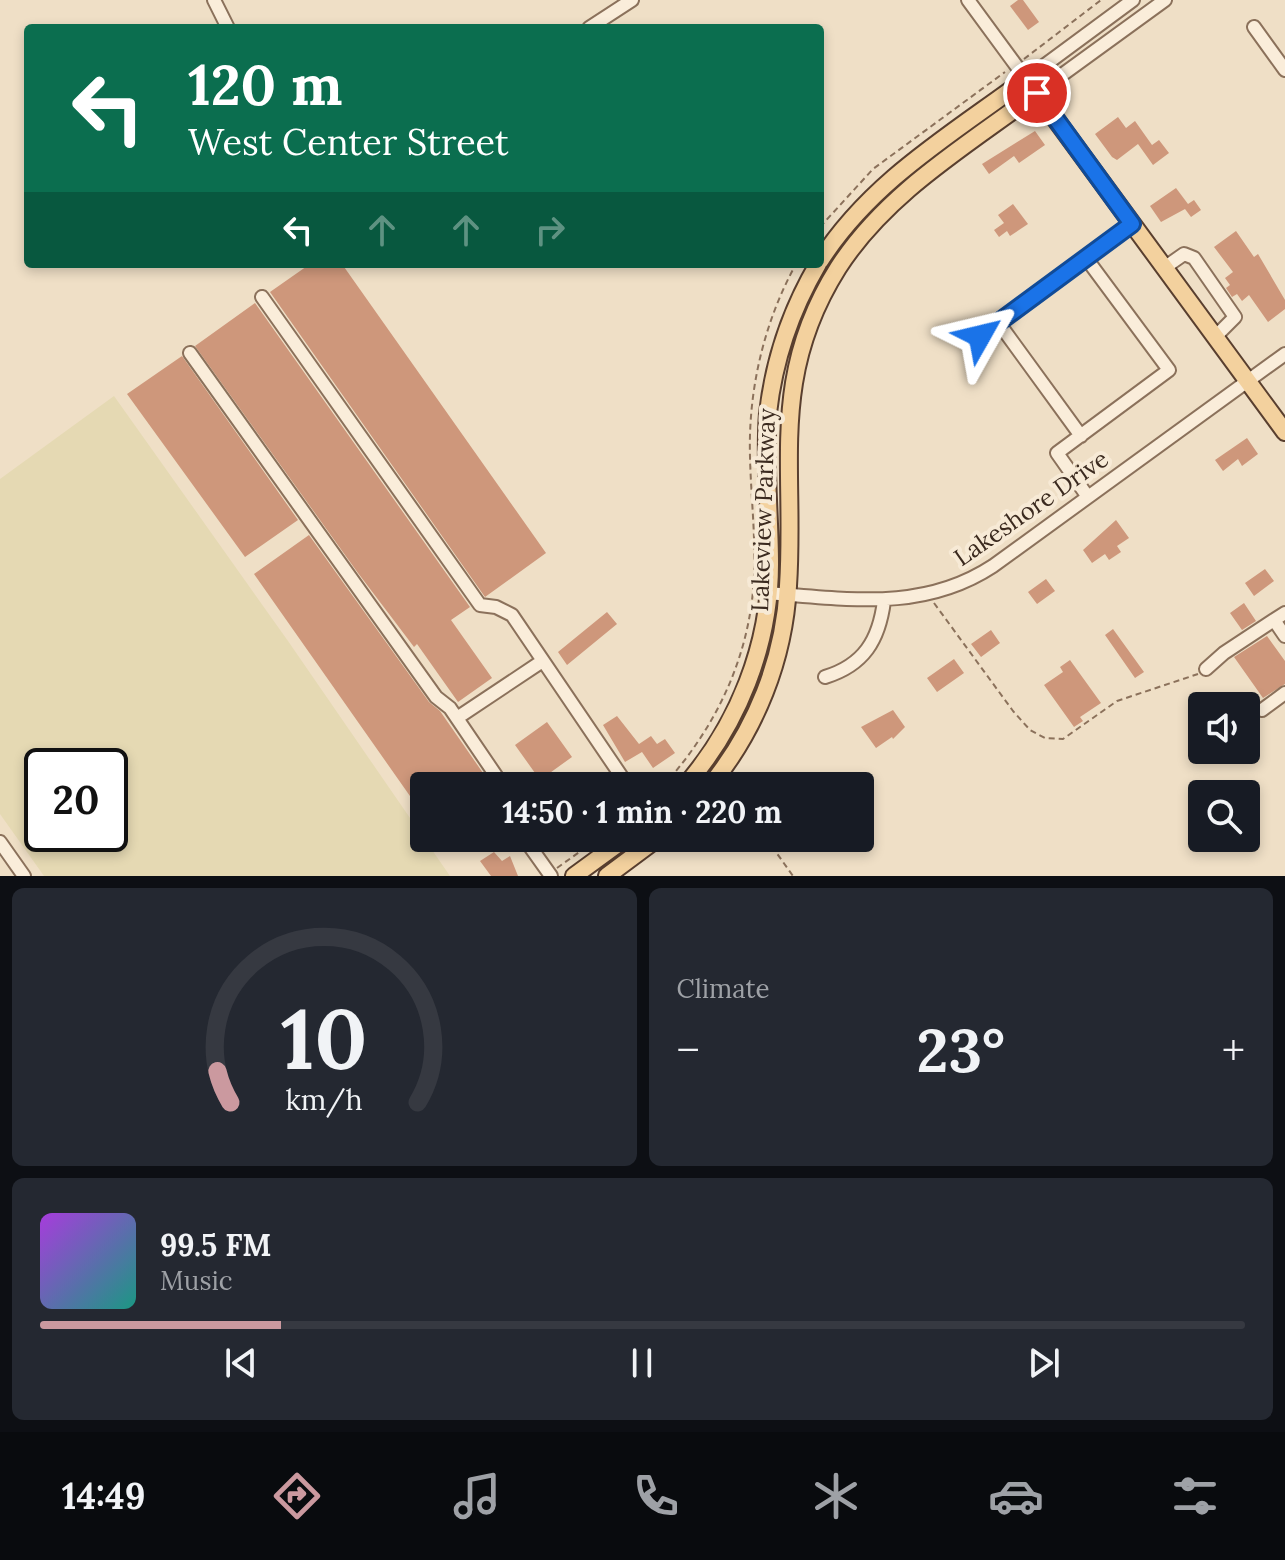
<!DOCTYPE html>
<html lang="en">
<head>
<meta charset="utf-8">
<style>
	body { margin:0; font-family:Lora,serif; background:#242831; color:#f1f3f6; height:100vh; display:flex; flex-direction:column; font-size:30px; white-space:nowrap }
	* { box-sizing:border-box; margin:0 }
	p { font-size:26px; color:#9ea1a6 }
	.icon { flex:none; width:44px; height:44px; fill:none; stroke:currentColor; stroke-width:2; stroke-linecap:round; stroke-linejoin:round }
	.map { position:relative; height:876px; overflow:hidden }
	.drawer { display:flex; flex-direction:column; gap:12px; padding:12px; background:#0d0f14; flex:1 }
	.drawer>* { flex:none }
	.banner { position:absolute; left:24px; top:24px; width:800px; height:244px; border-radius:8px; box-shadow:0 4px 12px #0003; background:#0b6e4f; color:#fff; overflow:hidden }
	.buttons { position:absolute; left:1188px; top:692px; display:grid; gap:16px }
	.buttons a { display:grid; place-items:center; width:72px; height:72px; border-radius:8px; background:#171b24; box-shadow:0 4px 12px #0003; font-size:40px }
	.speed { position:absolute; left:24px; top:748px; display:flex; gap:16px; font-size:40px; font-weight:700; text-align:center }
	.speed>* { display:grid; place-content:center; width:104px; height:104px; border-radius:50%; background:#171b24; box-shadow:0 4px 12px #0003; line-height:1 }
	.speed .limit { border:4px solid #111; border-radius:12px; background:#fff; color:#111 }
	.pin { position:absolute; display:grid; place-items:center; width:68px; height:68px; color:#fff; margin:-34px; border:4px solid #fff; border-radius:50%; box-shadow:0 2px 8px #0007 }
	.me { position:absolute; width:88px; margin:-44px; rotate:53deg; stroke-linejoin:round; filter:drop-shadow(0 0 6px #0008) }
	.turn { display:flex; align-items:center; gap:28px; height:168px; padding:0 32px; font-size:36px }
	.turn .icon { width:104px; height:104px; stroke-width:2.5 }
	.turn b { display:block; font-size:56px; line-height:68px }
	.lanes { display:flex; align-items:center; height:76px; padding:0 32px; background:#0003; justify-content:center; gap:40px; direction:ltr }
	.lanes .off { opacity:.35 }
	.big { font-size:60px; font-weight:700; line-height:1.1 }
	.drawer .widget { flex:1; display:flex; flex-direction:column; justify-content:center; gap:12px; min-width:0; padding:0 28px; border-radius:12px; background:#242831 }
	.drawer .dial { align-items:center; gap:0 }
	.dial svg { height:208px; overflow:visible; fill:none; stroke:#363941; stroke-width:7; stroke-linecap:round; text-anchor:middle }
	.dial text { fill:#f1f3f6; stroke:none }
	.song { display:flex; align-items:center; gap:24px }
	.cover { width:96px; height:96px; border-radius:12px; background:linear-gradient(135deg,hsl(280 70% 55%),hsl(170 70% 35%)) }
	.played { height:8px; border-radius:4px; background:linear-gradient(90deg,#cb999f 20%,#363941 20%) }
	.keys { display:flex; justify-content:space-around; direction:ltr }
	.heat { display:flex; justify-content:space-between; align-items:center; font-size:44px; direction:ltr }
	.drawer .tiles { flex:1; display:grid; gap:12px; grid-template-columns:1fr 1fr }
	.widget:last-child { grid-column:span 2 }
	.trip { position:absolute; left:410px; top:772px; width:464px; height:80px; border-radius:8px; background:#171b24; box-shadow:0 4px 12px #0003; font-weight:700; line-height:80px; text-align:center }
	.dock { display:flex; height:128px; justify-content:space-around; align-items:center; background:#090b0e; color:#9ea1a6 }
	.dock .icon { width:56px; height:56px }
	.dock .on { color:#cb999f }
	.dock b { font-size:36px; color:#f1f3f6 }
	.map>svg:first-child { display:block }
	.farmland { fill:#e5d9b3; fill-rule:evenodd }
	.building { fill:#ce977b }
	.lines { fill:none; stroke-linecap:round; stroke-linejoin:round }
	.minor-casing { stroke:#8b715b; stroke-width:16 }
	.major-casing { stroke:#593f2f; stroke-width:20 }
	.path { stroke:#8b715b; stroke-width:2; stroke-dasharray:6 4; stroke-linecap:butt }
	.minor { stroke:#faedda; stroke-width:12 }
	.major { stroke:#f3d19e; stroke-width:16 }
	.route-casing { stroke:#114b97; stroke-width:20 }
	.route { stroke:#1a73e8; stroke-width:14 }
	.labels { text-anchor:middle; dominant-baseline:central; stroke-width:8; stroke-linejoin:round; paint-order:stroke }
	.street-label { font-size:24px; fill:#3b2a1f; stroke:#f7ead6 }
</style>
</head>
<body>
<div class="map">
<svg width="1285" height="876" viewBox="0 0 1285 876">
	<rect width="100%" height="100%" fill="#efdfc6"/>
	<path class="farmland" d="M114 396 288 641 450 876H44L0 814V479ZM42 766H110V834H42Z"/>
	<path class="building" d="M1018 0H1023L1039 22 1028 30 1010 6Z
		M1118 117 1126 128 1135 121 1152 145 1159 140 1169 153 1153 165 1138 144 1117 160 1112 157 1095 134Z
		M1035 131 1045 145 1019 163 1014 156 989 174 982 164Z
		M1176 188 1188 204 1194 200 1201 210 1191 217 1185 209 1161 222 1150 206Z
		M1013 204 1028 224 1010 236 1007 231 999 237 994 230 1004 223 998 215Z
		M1236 231 1254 257 1258 254 1285 300V309L1268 322 1249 295 1242 301 1237 294 1232 297 1226 288 1230 285 1225 278 1233 272 1214 247Z
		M310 264H342L546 553 485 597 270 292Z
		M255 303 470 607 451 620 492 678 458 702 417 644 414 647 358 573 195 346Z
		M182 356 298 520 245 557 127 394Z
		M1247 438 1258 454 1242 466 1238 459 1223 471 1215 460Z
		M1116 520 1129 538 1117 546 1121 552 1109 560 1105 554 1092 563 1083 550Z
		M309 535 429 702 440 711 492 786H424V816L254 574Z
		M1265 569 1274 581 1254 596 1245 583Z
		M1046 579 1055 591 1037 604 1028 592Z
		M1244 603 1256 621 1242 630 1230 613Z
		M607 612 617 624 567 665 558 652Z
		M1113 629 1144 672 1135 678 1105 635Z
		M991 630 1000 643 981 657 971 644Z
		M1267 636 1285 661V684L1263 698 1234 657Z
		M954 659 964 673 937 692 927 678Z
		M1070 660 1101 703 1080 717 1083 721 1074 727 1044 685 1063 672 1060 667Z
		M893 710 905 727 893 739 892 737 876 748 861 727Z
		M617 716 639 744 651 736 657 744 665 739 675 753 653 768 642 752 625 762 603 725Z
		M547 722 572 757 540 780 515 745Z
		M494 852 502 861 510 856 518 876H491L480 861Z"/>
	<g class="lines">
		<defs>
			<path id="minor" d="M214 0 228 28
				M968 0 1026 79 1133 0
				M1254 27 1285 70
				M589 28 632 0
				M1037 93 1165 0
				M1086 258 1169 370 1057 453 1088 497
				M1164 268 1184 254 1194 258 1235 317 1215 337
				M262 297 480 605 496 607 512 615 628 786
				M998 322 1081 436
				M980 336 1132 224
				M190 353 436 697 450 708 503 786
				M768 593C848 599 923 612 993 566L1285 354
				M1285 613 1274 620 1285 636
				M1206 669 1224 653 1274 620
				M825 677C864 665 879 640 884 601
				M1262 710 1285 693
				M457 718 541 662
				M524 838 551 876
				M0 842 24 876"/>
			<path id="major" d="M820 261C871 181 952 134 1026 79L1285 432
				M685 786C738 725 770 645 770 564 770 514 764 463 768 413 774 360 791 310 818 264
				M710 786C756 729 784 660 788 586 796 467 768 379 838 268 886 193 966 146 1037 93
				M574 876 626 838
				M607 876 658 838"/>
		</defs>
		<use href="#minor" class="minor-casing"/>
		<use href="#major" class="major-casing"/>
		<path class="path" d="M1024 59 1101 0
			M820 227 873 169 1005 72
			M934 603 1013 711 1030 730 1045 738 1063 739 1117 701 1198 674
			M663 786C713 731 746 665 753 591 757 546 751 501 750 457 748 390 764 322 796 264
			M766 838 793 876
			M557 868 599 838"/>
		<use href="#minor" class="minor"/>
		<use href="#major" class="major"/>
	</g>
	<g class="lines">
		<defs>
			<path id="route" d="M980 336 1132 224 1037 93"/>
		</defs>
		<use href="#route" class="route-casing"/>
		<use href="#route" class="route"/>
	</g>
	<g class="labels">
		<g class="street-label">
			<text transform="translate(1031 508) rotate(-35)">Lakeshore Drive</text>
			<text transform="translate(763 510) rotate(-88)">Lakeview Parkway</text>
		</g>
	</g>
</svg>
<div class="buttons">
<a><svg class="icon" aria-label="sound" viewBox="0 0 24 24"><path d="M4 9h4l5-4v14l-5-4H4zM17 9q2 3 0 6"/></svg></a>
<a><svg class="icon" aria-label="search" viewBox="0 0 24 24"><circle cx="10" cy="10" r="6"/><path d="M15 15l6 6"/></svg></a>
</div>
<div class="speed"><div class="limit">20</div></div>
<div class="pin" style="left:1037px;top:93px;background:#d93025"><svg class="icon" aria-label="arrive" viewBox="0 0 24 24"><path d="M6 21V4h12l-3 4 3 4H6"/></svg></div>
<svg class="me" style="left:980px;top:336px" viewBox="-20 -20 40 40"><path d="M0-17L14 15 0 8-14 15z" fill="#1a73e8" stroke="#fff" stroke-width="4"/></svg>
<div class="trip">14:50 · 1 min · 220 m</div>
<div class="banner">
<div class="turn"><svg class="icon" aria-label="left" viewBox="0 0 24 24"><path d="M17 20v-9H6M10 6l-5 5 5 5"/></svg><div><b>120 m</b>West Center Street</div></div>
<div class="lanes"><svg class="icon" aria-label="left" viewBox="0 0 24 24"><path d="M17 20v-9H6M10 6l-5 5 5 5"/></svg><svg class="icon off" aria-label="ahead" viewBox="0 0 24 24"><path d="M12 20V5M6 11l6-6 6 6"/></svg><svg class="icon off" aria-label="ahead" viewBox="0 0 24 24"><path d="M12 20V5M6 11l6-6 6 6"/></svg><svg class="icon off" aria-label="right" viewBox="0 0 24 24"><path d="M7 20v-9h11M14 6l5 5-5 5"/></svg></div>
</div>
</div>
<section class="drawer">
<div class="tiles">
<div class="widget dial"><svg viewBox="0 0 100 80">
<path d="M14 69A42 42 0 1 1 86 69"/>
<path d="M14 69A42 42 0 0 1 9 57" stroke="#cb999f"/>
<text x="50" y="56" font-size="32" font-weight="700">10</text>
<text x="50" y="72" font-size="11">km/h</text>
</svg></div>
<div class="widget"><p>Climate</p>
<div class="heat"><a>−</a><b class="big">23°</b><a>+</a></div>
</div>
<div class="widget">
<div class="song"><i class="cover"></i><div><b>99.5 FM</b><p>Music</p></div></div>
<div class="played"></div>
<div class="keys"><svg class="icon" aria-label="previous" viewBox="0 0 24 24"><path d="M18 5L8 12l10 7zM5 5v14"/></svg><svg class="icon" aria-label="pause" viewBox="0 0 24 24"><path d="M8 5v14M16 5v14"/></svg><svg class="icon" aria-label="next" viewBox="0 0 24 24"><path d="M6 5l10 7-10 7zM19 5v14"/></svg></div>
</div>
</div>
</section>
<nav class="dock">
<b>14:49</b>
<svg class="icon on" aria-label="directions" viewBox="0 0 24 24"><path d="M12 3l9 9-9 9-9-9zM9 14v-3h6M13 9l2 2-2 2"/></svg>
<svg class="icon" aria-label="music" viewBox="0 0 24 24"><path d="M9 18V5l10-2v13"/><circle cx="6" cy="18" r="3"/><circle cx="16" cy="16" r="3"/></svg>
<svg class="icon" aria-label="phone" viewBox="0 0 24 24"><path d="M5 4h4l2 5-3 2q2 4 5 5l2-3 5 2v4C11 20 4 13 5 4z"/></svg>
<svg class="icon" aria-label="climate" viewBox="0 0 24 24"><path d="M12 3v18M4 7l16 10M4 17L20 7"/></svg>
<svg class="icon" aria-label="car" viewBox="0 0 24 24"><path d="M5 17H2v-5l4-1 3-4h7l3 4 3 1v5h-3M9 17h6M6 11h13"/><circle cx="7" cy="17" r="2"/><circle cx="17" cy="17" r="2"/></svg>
<svg class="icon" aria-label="filters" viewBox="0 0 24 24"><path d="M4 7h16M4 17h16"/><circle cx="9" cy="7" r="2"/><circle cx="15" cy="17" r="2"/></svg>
</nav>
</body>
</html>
